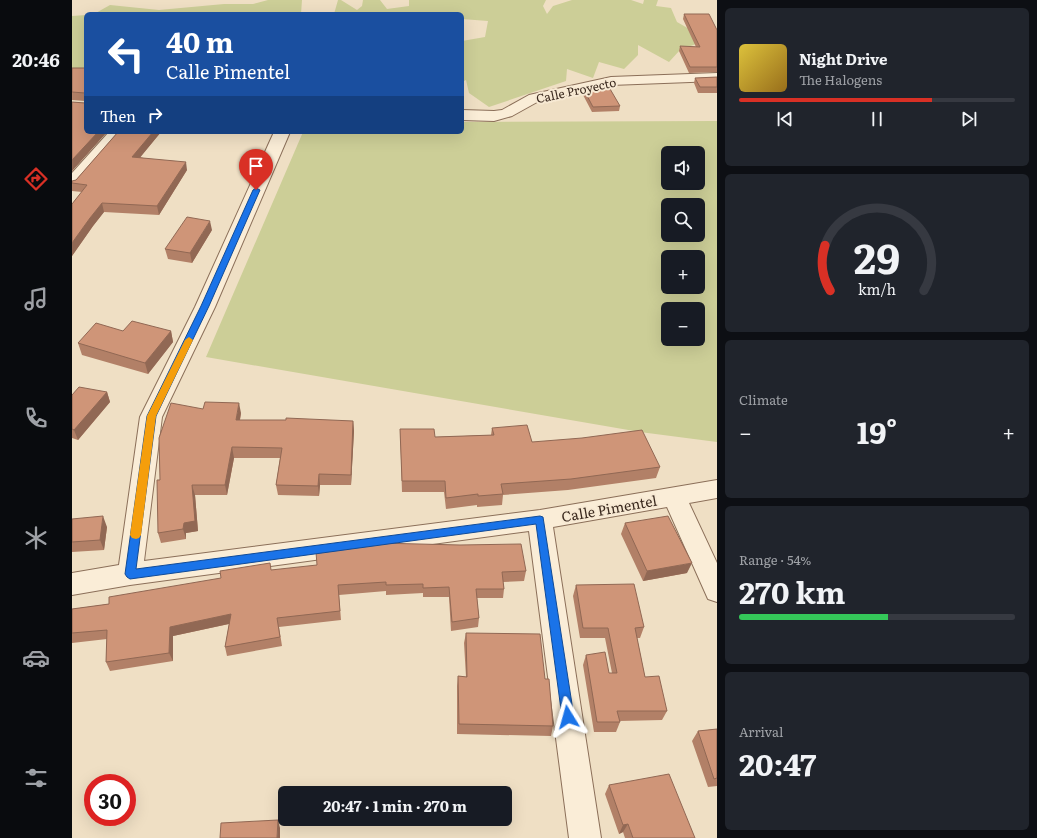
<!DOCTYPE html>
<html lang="en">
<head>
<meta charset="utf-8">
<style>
	body { margin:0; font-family:Literata,serif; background:#20242c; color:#f1f3f6; height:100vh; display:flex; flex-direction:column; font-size:15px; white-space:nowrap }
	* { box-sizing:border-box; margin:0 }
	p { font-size:13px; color:#9ea1a6 }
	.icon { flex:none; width:22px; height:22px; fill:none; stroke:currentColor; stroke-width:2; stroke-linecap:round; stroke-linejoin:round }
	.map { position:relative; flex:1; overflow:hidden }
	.details { display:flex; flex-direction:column; gap:8px; padding:8px; background:#0d0f14; width:320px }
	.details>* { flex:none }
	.guide { position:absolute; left:12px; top:12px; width:380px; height:122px; border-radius:6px; box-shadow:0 4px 16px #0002; background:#1a4fa0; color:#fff; overflow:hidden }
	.tools { position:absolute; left:589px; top:146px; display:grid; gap:8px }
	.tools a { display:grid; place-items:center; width:44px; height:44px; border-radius:6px; background:#171b24; box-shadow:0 4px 16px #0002; font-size:20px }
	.speed { position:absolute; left:12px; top:774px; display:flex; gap:8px; font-size:20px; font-weight:700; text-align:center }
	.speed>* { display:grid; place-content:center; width:52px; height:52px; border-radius:50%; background:#171b24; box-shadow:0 4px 16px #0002; line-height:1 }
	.speed .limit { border:6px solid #d22; background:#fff; color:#111 }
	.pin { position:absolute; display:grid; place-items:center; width:34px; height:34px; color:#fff; margin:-41px -17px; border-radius:50% 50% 50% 0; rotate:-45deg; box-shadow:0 0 4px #0007 }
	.pin .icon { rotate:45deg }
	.me { position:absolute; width:44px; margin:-22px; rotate:352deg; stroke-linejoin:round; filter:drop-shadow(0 0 3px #0008) }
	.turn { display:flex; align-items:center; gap:14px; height:84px; padding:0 16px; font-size:18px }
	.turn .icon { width:52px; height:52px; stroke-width:2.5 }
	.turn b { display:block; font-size:28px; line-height:34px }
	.then { display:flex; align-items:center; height:38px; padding:0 16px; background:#0003; gap:8px; font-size:15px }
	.big { font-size:30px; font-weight:700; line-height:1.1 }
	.details .card { flex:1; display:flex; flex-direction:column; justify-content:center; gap:6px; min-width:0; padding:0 14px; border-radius:6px; background:#20242c }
	.details .dial { align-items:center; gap:0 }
	.dial svg { height:104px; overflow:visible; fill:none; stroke:#363941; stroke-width:7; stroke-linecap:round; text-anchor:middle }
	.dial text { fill:#f1f3f6; stroke:none }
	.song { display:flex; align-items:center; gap:12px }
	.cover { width:48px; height:48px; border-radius:6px; background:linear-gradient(135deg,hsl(50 70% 55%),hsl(40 70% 35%)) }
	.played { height:4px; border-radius:2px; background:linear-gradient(90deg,#d93025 70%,#363941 70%) }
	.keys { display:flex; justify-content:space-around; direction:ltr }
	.heat { display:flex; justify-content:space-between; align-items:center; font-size:22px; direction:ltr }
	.charge { height:6px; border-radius:3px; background:linear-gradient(90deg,#34c759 54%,#363941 0) }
	.trip { position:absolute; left:206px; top:786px; width:234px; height:40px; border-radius:6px; background:#171b24; box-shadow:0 4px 16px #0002; font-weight:700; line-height:40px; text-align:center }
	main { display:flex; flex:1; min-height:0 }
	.tab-bar { display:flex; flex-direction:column; width:72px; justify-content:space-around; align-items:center; background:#090b0e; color:#9ea1a6 }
	.tab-bar .icon { width:28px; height:28px }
	.tab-bar .current { color:#d93025 }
	.tab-bar b { font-size:18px; color:#f1f3f6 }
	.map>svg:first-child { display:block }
	.green { fill:#ccce97; fill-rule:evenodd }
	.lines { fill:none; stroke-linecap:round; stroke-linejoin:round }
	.street-casing { stroke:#8b6f59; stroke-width:2 }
	.street { fill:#faedd7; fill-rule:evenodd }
	.wall { fill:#b28067 }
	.shaded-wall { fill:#916854 }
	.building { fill:#cf9578; stroke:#916854 }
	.route { fill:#1a73e8; stroke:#114b97 }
	.slow { fill:#f59e0b }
	.labels { text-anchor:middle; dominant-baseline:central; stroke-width:4; stroke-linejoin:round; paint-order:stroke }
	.far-street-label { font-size:12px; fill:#3a291e; stroke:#f7e9d3 }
	.street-label { font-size:14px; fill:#3a291e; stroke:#f7e9d3 }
</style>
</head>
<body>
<main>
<nav class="tab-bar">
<b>20:46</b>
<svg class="icon current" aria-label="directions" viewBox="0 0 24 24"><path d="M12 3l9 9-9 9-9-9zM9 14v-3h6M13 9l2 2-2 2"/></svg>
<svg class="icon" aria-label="music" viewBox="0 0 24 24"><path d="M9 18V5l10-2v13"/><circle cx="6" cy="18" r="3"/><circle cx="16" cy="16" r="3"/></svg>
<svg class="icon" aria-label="phone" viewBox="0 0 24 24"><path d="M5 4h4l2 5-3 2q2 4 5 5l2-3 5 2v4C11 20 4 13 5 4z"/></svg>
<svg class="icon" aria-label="climate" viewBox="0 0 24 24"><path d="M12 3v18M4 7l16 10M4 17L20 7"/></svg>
<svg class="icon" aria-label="car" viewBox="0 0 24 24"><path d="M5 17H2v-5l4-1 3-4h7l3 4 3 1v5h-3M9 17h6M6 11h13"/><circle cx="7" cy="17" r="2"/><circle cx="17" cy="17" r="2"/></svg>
<svg class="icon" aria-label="filters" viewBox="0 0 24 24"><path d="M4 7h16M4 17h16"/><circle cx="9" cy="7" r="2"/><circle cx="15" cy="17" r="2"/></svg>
</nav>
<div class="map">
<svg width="645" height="838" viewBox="0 0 645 838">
	<rect width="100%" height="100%" fill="#efdfc4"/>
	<path class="green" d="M196 0H230L229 14H22L38 5 87 10 152 4H181Z
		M266 0H269L285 10 290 6 291 0H308L315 9 337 6V0H474L471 6 475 14 481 6 500 0H559L571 4 572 0H586L584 6 599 8 605 22 633 38 624 44 608 50 597 62 566 45V55L552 69 527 62 521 78 495 69 494 81 417 107 397 93 394 80 390 82V41L413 37 416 21 390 19V14H262Z
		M14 15V68L0 72V16Z
		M645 121V442L568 432 134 357 231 132H390V122ZM596 153H626V183H596ZM596 205H626V235H596ZM596 257H626V287H596ZM596 309H626V339H596Z"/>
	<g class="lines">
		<defs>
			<path id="street" d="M645 73V81L539 85 467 101 440 116 422 121 390 120V110L422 111 430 110 457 95 539 77Z
				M37 132H53L6 187 0 188V173Z
				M202 132H218L143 307 90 417 72 561 468 510 645 480V498L617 503 645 563V602L636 599 595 507 481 527 529 838H497L457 531 58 585 0 595V573L47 565 68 417 123 307Z"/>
		</defs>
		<use href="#street" class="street-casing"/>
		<use href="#street" class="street"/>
	</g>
	<path class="wall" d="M612 14 645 30V72L617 73 607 51 608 46 624 47 611 19Z
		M0 68H14V132H35L0 171V102L13 103V101L0 100Z
		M645 77V93H626L622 83 623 78Z
		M511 88 548 106 547 111 520 112 510 93Z
		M46 132H89L68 157 115 170 87 215 32 212 21 226 0 256V204L10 192 0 191V181L4 180Z
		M140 230 120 263 96 259 93 249Z
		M51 331H99L101 342 76 374 10 355 6 343Z
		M35 392 38 402 6 440 0 438V395Z
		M169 413 168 420 281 421 282 431 279 485H248L247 496 206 495 204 485 208 458H162L155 495H123L126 531 114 533V539L89 543 86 533 88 480Z
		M420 428 460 442 588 467 584 478 496 490 431 495 430 505 405 507V505L374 509 372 492H330L328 429 363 437 419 435Z
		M0 519 35 527 32 550 0 552Z
		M553 523 615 573 571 581 549 534Z
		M199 570 454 571 452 581 431 582 432 589 431 598H405L407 618 406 627 379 631 377 597H351V593L314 595V591L267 595 269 620 207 627 210 646 155 656 153 647 157 624 101 636V661L38 671 34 662 35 639 0 643V609L37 604Z
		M504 585 572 627 568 638H565L573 677 595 711 590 720 547 721 548 722 544 732H522L511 665 514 655 537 673H540L533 638H508L501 596Z
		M394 633 473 679 481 726 479 736 385 734V686L386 676 394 677 392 643Z
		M645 729V786L636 787 620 741 626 731Z
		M537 785 623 838H553L551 832 547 834 533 794Z"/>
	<path class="shaded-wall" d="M26 132H35L0 171V160Z
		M81 132H89L62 165 60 157Z
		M114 162 115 170 87 215 85 206Z
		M30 203 32 212 21 226 0 256V243L18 218Z
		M138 221 140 230 120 263 118 253Z
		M99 331 101 342 76 374 73 363Z
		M35 392 38 402 6 440 2 430Z
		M167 403 169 413 166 430 164 420Z
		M281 421 282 431 279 485V475Z
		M160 447 162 458 155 495 153 485Z
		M247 474 248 485 247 496 246 486Z
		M120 485 123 495 126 531 114 533V539L111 529 112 523Z
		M31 516 35 527 32 550 28 540Z
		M620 563 615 573 571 581 575 571Z
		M159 614 161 623 101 636V661L97 653 98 627Z
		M206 820 208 828V838H205Z
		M556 824 551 832 547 834 551 825Z"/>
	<path class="building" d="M612 14H637L645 30V67H618L608 46 628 47Z
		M0 68H14V132H26L0 160V102L13 103V93L0 92Z
		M645 77V87H628L623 78Z
		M534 82 548 106 521 107 511 88Z
		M46 132H81L60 157 114 162 85 206 30 203 18 218 0 243V204L15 185 0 183V181L4 180Z
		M115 217 138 221 118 253 93 249Z
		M60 321 99 331 73 363 6 343 24 323 51 331Z
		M7 387 35 392 2 430 0 429V395Z
		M133 402 167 403 164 420H214V418L281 421 279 475 247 474 246 486 204 485 210 448 160 447 153 485H120L123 521 112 523 111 529 86 533 85 480H88L87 438 99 403 131 409Z
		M455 425 460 442 510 438 570 430 588 467 499 479 429 484 431 494 406 496V494L374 498 373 481H330L328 429H362L363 437 422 435 420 428Z
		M31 516 28 540 0 542V519Z
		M596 516 620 563 575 571 553 523Z
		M306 543 388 545 449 544 454 571 430 572 432 589H404L407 618 380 622 377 587 351 588V584L314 585V582L266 585 268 611 205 618 208 637 153 647 159 614 98 627 97 653 34 662 35 630 0 633V609L37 604V597L149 578 148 571 198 563 199 570 245 565 244 552Z
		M562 584 572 627 563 628 573 677 587 676 595 711H545L548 722H525L514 655 533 652 537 673H545L536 628H511L504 585Z
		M394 633 468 634 473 679H477L481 726 387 724 386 676 395 677Z
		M645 729V778L642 779 626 731Z
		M597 774 623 838H561L556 824 551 825 537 785Z
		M206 820 205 838H148L149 823Z"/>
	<path class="route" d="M184 188 188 190 137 306 84 416 64 569 468 516 471 517 502 717 500 721 496 722 492 721 490 717 464 524 58 579 55 577 53 574 75 416 129 306 181 190Z"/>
	<path class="slow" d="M117 337 121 340 84 416 69 535 67 538 64 539 60 538 58 535 75 416 113 340Z"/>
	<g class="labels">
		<g class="far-street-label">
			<text transform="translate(504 90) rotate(-12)">Calle Proyecto</text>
		</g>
		<g class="street-label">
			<text transform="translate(537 508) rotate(-10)">Calle Pimentel</text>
		</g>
	</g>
</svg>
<div class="tools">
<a><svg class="icon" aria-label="sound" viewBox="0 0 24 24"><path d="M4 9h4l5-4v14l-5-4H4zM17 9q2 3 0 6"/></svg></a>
<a><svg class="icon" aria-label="search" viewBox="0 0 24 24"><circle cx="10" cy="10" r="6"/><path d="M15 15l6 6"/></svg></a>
<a>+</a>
<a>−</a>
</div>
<div class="speed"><div class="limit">30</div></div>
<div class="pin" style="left:184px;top:190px;background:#d93025"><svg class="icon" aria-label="arrive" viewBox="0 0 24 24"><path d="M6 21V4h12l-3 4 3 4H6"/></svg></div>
<svg class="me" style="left:496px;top:717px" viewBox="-20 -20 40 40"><path d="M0-17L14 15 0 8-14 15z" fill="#1a73e8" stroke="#fff" stroke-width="4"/></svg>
<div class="trip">20:47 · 1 min · 270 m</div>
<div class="guide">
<div class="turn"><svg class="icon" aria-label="left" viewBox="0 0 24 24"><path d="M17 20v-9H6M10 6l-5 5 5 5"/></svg><div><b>40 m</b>Calle Pimentel</div></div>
<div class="then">Then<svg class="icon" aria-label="right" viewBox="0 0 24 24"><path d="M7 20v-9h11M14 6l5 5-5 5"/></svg></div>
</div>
</div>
<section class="details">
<div class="card">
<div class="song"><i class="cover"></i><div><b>Night Drive</b><p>The Halogens</p></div></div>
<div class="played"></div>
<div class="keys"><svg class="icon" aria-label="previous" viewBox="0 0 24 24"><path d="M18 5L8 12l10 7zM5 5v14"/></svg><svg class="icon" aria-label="pause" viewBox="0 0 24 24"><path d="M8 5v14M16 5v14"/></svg><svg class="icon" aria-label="next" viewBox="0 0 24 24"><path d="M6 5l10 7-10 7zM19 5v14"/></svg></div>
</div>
<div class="card dial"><svg viewBox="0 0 100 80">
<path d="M14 69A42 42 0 1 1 86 69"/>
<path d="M14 69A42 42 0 0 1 10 34" stroke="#d93025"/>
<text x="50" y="56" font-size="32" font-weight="700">29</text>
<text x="50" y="72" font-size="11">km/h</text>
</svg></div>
<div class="card"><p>Climate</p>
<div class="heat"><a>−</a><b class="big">19°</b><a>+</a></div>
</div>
<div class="card"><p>Range · 54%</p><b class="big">270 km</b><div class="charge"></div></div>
<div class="card"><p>Arrival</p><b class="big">20:47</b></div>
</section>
</main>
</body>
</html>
